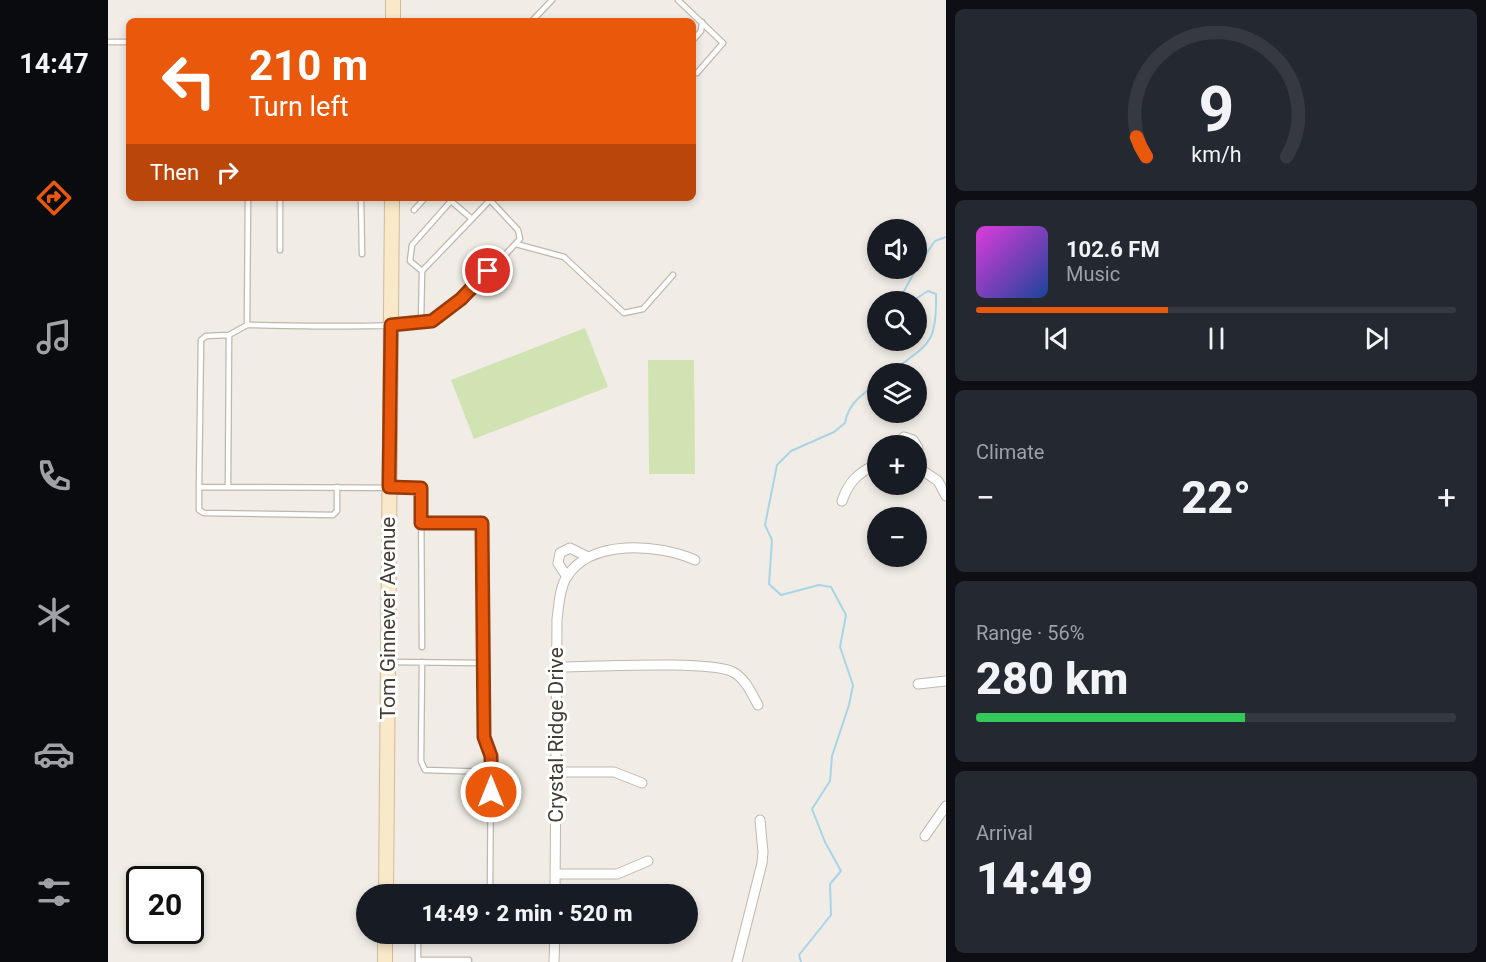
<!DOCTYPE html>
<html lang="en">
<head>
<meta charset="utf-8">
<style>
	body { margin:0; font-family:Roboto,sans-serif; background:#242831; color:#f1f3f6; height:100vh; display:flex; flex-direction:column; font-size:22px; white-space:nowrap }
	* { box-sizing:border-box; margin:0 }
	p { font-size:20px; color:#9ea1a6 }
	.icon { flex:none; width:33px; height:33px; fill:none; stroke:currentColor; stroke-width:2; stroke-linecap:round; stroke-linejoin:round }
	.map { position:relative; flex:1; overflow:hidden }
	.sheet { display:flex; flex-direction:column; gap:9px; padding:9px; background:#0d0f14; width:540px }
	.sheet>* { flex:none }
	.guide { position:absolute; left:18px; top:18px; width:570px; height:183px; border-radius:9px; box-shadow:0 3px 9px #0003; background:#ea580c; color:#fff; overflow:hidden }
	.controls { position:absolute; left:759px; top:219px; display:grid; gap:12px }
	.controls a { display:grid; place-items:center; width:60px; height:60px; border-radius:50%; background:#171b24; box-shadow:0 3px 9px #0003; font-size:30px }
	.speed { position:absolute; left:18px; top:866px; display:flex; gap:12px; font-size:30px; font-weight:700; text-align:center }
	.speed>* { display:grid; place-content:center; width:78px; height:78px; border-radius:50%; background:#171b24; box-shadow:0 3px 9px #0003; line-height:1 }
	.speed .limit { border:3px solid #111; border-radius:9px; background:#fff; color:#111 }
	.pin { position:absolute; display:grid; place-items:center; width:51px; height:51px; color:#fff; margin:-26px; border:3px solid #fff; border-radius:50%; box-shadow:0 2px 6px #0007 }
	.me { position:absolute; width:66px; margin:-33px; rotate:0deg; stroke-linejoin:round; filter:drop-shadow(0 0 4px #0008) }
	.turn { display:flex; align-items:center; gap:21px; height:126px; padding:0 24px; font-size:27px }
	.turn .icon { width:78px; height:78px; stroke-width:2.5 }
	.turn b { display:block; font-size:42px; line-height:51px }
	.then { display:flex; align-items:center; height:57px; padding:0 24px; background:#0003; gap:12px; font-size:22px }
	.big { font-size:45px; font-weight:800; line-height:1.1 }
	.sheet .widget { flex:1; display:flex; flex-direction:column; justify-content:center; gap:9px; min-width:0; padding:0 21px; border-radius:9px; background:#242831 }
	.sheet .dial { align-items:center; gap:0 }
	.dial svg { height:156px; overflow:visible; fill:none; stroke:#363941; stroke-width:7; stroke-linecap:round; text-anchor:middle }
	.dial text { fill:#f1f3f6; stroke:none }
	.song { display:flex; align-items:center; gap:18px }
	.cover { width:72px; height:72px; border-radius:9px; background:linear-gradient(135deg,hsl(300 70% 55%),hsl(220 70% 35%)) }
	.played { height:6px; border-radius:3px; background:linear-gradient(90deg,#ea580c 40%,#363941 40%) }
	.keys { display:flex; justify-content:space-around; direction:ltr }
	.heat { display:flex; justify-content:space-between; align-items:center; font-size:33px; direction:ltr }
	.charge { height:9px; border-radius:4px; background:linear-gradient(90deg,#34c759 56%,#363941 0) }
	.trip { position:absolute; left:248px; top:884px; width:342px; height:60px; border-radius:30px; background:#171b24; box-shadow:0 3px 9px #0003; font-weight:800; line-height:60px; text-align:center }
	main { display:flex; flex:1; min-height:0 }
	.tab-bar { display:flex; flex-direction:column; width:108px; justify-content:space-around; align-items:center; background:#090b0e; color:#9ea1a6 }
	.tab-bar .icon { width:42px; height:42px }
	.tab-bar .active { color:#ea580c }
	.tab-bar b { font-size:27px; color:#f1f3f6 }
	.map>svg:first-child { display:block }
	.green { fill:#d1e2b3 }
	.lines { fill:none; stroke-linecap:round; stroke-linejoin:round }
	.stream { stroke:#a8d4e8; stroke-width:2 }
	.service-casing { stroke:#bfb7ad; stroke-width:7 }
	.minor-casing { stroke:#bfb7ad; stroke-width:11 }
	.secondary-casing { stroke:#cdbb9a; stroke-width:16 }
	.service { stroke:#fff; stroke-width:4.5 }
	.minor { stroke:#fff; stroke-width:9 }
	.secondary { stroke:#f9e9c9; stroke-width:14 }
	.route-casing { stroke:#983908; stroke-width:15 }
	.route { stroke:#ea580c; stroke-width:10 }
	.labels { text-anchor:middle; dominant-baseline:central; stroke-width:6; stroke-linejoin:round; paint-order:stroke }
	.street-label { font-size:21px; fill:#433d36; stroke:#fff }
</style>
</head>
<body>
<main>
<nav class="tab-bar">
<b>14:47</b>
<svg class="icon active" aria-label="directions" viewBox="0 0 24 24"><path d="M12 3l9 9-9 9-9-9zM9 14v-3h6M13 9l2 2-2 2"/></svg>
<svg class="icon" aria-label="music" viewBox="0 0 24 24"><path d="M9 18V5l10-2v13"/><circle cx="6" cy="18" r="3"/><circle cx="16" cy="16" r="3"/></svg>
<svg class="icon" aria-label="phone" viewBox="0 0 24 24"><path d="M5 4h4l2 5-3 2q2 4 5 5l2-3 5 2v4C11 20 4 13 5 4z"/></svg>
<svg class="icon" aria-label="climate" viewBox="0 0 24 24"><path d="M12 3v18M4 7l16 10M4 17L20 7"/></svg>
<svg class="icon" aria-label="car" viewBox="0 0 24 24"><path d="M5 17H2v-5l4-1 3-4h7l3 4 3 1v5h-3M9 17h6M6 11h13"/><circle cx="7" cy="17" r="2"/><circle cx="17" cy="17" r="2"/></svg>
<svg class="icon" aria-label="filters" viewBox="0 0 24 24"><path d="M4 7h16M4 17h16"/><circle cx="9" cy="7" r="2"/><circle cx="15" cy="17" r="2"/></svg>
</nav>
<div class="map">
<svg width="838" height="962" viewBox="0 0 838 962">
	<rect width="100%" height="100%" fill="#f1ede6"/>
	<path class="green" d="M477 328 500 387 366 439 343 380Z
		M540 360H586L587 474H541Z"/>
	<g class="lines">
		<path class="stream" d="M808 268 827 241 838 237
			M797 302 795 293 808 269
			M781 374C820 343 829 347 828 294L820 291 803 302
			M693 962 691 955 723 915 722 884 733 871 717 842 704 809 722 781 724 756 741 705 745 685 732 647 738 615 723 587 711 585 673 595 661 584 664 540 657 525 669 465 683 451 726 432 737 423C740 404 754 394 770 383"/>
		<defs>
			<path id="service" d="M570 0 615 43 589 73 585 72
				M424 21 444 0
				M585 40 593 31 594 22
				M0 42H21
				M140 198 139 325 121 335 98 336 93 340 91 487 313 488 314 647
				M253 198 254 254
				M343 201 364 219 382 200
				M306 210 317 198
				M408 244 456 257 516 313 535 309 565 275
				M172 250V198
				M314 271 364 219
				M313 322 314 271 302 261 304 245 343 201 340 198
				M139 325C168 325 308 330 325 320 358 301 386 266 412 239L410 230 380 198
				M91 487V510L96 513 225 515 229 511V487
				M120 487 121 335
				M313 523H374L377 737 383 756 382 894
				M282 662 375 663
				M314 662 313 761 317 770 383 772
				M281 892H310V894
				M310 933V962
				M310 960H361"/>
			<path id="minor" d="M787 446 796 437 805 440 810 448V466
				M808 466 830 481 838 496
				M734 501C741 481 750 473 770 463
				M459 577 450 563 452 553 462 548 480 557
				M449 667C483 667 601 660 625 672 637 678 644 694 650 705
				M810 684 838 681
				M448 772H506L534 783
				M817 836 838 806
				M447 874H509L540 861
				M447 894 449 619C451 606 451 590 458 578 482 538 551 544 587 560
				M446 962 447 933
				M629 962 654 863 655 852 652 820"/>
			<path id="secondary" d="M285 21V0
				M278 894 284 198
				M277 962V933"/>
		</defs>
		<use href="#service" class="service-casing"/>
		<use href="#minor" class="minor-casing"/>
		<use href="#secondary" class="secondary-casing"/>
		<use href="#service" class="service"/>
		<use href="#minor" class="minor"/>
		<use href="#secondary" class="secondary"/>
	</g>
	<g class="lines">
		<defs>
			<path id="route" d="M380 271 353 299 324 321 283 325 281 487 313 488V523H374L376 737 383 756V792"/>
		</defs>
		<use href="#route" class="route-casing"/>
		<use href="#route" class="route"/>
	</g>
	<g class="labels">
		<g class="street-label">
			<text transform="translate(280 618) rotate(-90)">Tom Ginnever Avenue</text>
			<text transform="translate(448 735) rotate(-90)">Crystal Ridge Drive</text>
		</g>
	</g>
</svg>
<div class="controls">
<a><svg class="icon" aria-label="sound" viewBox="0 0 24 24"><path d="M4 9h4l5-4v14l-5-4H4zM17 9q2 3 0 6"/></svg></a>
<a><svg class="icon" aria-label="search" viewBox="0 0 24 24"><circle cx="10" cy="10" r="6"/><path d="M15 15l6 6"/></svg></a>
<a><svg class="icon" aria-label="layers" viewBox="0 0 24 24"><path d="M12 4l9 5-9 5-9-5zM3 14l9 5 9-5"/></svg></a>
<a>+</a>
<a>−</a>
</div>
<div class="speed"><div class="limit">20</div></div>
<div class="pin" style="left:380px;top:271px;background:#d93025"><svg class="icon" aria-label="arrive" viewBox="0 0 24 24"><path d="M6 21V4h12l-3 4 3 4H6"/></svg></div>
<svg class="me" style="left:383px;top:792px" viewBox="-20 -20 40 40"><circle r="17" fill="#ea580c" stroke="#fff" stroke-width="3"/><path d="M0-11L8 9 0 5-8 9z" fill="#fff"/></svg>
<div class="trip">14:49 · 2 min · 520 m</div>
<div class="guide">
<div class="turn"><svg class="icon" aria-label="left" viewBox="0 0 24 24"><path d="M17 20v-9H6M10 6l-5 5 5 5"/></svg><div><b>210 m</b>Turn left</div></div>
<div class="then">Then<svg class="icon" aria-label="right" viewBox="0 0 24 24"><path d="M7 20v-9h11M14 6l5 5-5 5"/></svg></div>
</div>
</div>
<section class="sheet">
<div class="widget dial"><svg viewBox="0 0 100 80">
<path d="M14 69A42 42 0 1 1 86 69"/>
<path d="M14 69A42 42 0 0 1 9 59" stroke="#ea580c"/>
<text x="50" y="56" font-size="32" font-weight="700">9</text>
<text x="50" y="72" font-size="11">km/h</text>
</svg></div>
<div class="widget">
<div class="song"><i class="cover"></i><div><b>102.6 FM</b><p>Music</p></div></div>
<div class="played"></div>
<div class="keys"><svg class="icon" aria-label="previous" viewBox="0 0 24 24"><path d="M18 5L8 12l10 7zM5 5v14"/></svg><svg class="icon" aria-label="pause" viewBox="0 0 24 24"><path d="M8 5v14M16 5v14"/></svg><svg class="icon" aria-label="next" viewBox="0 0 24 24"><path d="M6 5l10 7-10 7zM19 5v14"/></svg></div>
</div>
<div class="widget"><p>Climate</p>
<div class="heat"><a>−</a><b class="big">22°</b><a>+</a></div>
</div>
<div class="widget"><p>Range · 56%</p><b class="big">280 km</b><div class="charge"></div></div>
<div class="widget"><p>Arrival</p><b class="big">14:49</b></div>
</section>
</main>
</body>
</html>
